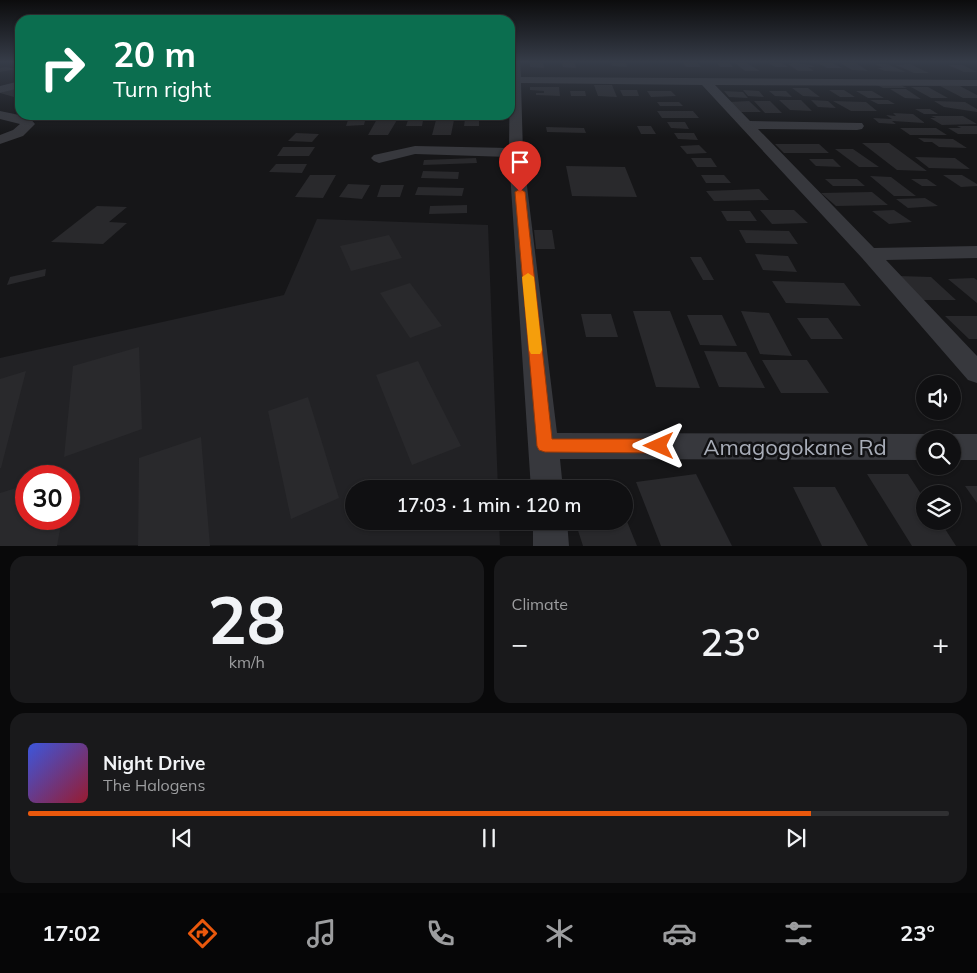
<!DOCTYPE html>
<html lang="en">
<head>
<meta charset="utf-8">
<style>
	body { margin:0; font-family:Mulish,sans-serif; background:#19191b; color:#f1f3f6; height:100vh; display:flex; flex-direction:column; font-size:19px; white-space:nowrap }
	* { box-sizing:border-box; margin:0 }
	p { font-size:16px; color:#9c9d9f }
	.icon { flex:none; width:28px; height:28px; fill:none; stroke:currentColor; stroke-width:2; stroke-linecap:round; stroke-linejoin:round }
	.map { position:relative; height:546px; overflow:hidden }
	.side { display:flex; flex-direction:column; gap:10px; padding:10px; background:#09090a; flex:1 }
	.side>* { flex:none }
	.guide { position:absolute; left:15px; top:15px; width:500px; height:105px; border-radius:15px; box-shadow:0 1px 4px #0004,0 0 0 1px #303032; background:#0b6e4f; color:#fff; overflow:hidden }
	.fabs { position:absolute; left:916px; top:375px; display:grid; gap:10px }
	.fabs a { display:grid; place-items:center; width:45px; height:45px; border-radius:50%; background:#101012; box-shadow:0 1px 4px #0004,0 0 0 1px #303032; font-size:25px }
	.speed { position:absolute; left:15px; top:465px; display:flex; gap:10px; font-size:25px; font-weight:700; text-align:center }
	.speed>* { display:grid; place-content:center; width:65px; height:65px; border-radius:50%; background:#101012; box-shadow:0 1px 4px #0004,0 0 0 1px #303032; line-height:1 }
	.speed .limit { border:8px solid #d22; background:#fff; color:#111 }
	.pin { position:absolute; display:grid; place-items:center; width:42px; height:42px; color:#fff; margin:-51px -21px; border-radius:50% 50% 50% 0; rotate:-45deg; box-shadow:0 0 5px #0007 }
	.pin .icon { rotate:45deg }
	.me { position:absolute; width:55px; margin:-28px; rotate:270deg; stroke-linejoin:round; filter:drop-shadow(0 0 4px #0008) }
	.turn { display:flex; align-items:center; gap:18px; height:105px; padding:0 15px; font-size:22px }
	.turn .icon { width:65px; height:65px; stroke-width:2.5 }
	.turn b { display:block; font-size:35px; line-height:42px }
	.big { font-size:38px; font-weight:600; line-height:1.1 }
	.side .tile { flex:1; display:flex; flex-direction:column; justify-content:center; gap:8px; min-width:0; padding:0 18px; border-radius:15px; background:#19191b }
	.side .dial { align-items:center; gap:0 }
	.dial b { font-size:65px; line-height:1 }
	.song { display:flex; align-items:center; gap:15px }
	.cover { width:60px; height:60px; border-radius:8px; background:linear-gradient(135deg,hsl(230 70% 55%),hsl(350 70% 35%)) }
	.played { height:5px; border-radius:2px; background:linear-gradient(90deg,#ea580c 85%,#303032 85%) }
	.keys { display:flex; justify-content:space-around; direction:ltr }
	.heat { display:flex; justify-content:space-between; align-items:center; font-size:28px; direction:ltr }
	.side .tiles { flex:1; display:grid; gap:10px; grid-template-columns:1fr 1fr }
	.tile:last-child { grid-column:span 2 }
	.trip { position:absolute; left:345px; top:480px; width:288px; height:50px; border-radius:25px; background:#101012; box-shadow:0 1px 4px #0004,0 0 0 1px #303032; font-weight:600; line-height:50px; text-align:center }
	.dock { display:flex; height:80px; justify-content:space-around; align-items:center; background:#060607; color:#9c9d9f }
	.dock .icon { width:35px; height:35px }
	.dock .active { color:#ea580c }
	.dock b { font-size:22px; color:#f1f3f6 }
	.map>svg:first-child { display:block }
	.built { fill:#222225; fill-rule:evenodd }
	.building { fill:#29292c }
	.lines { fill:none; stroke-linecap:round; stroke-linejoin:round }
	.street { fill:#37383d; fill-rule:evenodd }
	.route { fill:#ea580c; stroke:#983908 }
	.slow { fill:#f59e0b }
	.labels { text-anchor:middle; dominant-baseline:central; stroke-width:5; stroke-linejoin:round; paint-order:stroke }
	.near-street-label { font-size:22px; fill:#a8adb8; stroke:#111113 }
</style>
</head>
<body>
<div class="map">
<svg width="977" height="546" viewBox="0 0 977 546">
	<rect width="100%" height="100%" fill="#161618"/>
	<path class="built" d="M317 219 488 225 498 489H354V521H499L500 545H0V358L284 295ZM26 476H69V519H26Z"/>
	<path class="building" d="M530 61 543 62 544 68 530 67Z
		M562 61H574L576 68 563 67Z
		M611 62 626 63 627 67 612 66Z
		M682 62H697L701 67H686Z
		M716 62H729L733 67H720Z
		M780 62 788 67H775L768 63Z
		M789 62 811 65 815 67H808L814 71H798L788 64H792Z
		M735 63H747L760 71H745Z
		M818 63H833L842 68H827Z
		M840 63H856L868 71 852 70Z
		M875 64H887L906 72 885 71 877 68H883Z
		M910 64 929 73H914L896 65Z
		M948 65H963L977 72H964Z
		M5 67 17 69 0 72V68Z
		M875 84H898L907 88H883Z
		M594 85H612L617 97 598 96Z
		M940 86H960L977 95V98H963Z
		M20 87V95L14 97 0 93Z
		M530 87H559L560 96 536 95V93H544V91L530 90Z
		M911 87H928L948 98H931Z
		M792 88H808L820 97 803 96Z
		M890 89H906L921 99 905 98Z
		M620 90H637L639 96H623Z
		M743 90 759 91 764 97 748 96Z
		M829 90H844L855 97H840Z
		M570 91H585L586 96H571Z
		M647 91H671L676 96 651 97Z
		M724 91 743 92 748 98 729 97Z
		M769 91H786L792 97 775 96Z
		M856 91H872L884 98H868Z
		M779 100H801L812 111 790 110Z
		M811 100 828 101 836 108 818 107Z
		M870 100H888L895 104H878Z
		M749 101 761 112H741L729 102Z
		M754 101H770L782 113H765Z
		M833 101 866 102 877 111H851Z
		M934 101 965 102 977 109V112L944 107Z
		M657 102H679L683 106H660Z
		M915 109H930L938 114H924Z
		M657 111H693L699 118H662Z
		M893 113 913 114 925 123 892 121 896 124 879 123 873 118 892 119 886 115 896 116Z
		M424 116 422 126H406L409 117Z
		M931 116H963L977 124 942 125 930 118H936Z
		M349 117H366L364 125 346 126Z
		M377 119 397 120 388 135H368Z
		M465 119H479V126H464Z
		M436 120H454L451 135H432Z
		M667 122H685L689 129 671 128Z
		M637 126H651L656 134H641Z
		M957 126H977V134H958L948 128H961Z
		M546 127 584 128 586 133 547 132Z
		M900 128H936L947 135H910Z
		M296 133 319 134 312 142 288 141Z
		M674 133H694L698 140 678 139Z
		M918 138 953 139 967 148 939 147 932 142H924Z
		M862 143H889L927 171 897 170Z
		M775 144H819L829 153H784Z
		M699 145 707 153 687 154 680 146Z
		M283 147H315L309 156H277Z
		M835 149H853L879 167H859Z
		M915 157 955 158 970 169 929 168Z
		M476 158 477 163 423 165 424 160Z
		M691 158H711L717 167H697Z
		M809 159H833L841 167 816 166Z
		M276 164H307L302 173 269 172Z
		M566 166 625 167 637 197 572 196Z
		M423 171 459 172 458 179 421 178Z
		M310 175H336L323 198 295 197Z
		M701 175H724L731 183H706Z
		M943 175H962L977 184V186L961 187Z
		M870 176 891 177 916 196H894Z
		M825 179H857L865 186H833Z
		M911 179H927L937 186H922Z
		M348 184 370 185 362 199 339 197Z
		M381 185H404L400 197H377Z
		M418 187 464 188 462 196 415 195Z
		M759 189 769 200 714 201 706 191Z
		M872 192 888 205 836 206 821 193Z
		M925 198 938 206 908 208 896 199Z
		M467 205V213L429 214 430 206Z
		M97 206 127 207 109 222 127 223 103 244 51 242Z
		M760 210H794L808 223 772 224Z
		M894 210 912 222 889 224 872 211Z
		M721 211H750L757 221H727Z
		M534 230H552L555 249H536Z
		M739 230 789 231 798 244 746 243Z
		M389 235 402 258 351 271 340 246Z
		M755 254 788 256 797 272 763 270Z
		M690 257H701L714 280H703Z
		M46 269 45 276 7 285 10 277Z
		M898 276 931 277 956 300H922Z
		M974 278 977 280V303L948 279Z
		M772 281 844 283 861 306 786 303Z
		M410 283 442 326 410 338 380 293Z
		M633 311H670L700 388 656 387Z
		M741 311 769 313 792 356 760 354Z
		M581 314H611L618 337H586Z
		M687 315H722L737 346 700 345Z
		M945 316H977V339H969Z
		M797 318H828L843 339H811Z
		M139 347 142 429 64 457 73 366Z
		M704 351 746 352 765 388 719 387Z
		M762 360H807L829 393H781Z
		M418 361 461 446 412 465 376 375Z
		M26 371 1 468H0V379Z
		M308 397 339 498 291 519 268 411Z
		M201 437 210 546H138L139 458Z
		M696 474 732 546H661L636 482Z
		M867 474H908L925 500V521H940L956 546H912Z
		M26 485V519H62L57 546H0V493Z
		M965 486H977V503Z
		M793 487H835L868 546H822Z
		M624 514 637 546H583L575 521H624Z"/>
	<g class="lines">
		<path class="street" d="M510 61H520L521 77 977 80V86L715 85 750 121 862 123 864 126 862 129 857 130 758 129 874 248 977 246V258L886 260 977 356V383L968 380 862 258 702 85 521 83 523 153 557 433 925 434 936 439H925V460L560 459 563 489H531L509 157 415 154 379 163 374 161 371 158 374 155 415 146 509 148Z
			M20 81V88L0 93V86Z
			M0 111 29 117 35 124 23 136 0 144V135L13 130 20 124 0 119Z
			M952 434H977V460H952V439H941Z
			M533 521H567L569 546H533Z"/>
	</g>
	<linearGradient id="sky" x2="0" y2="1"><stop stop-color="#0c0c0d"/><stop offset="0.45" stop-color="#363c48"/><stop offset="1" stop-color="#363c48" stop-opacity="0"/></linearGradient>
	<rect width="977" height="137" fill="url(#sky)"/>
	<path class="route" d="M520 189 525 192 552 439H659L664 441 667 446 664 451 659 453 545 452 539 450 537 446 515 192Z"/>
	<path class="slow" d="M528 273 534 277 542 350 540 354H531L529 350 522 277Z"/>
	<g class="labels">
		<g class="near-street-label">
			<text x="795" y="447">Amagogokane Rd</text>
		</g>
	</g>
</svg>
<div class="fabs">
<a><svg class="icon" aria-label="sound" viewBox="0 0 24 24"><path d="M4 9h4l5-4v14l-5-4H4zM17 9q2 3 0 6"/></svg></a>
<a><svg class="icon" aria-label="search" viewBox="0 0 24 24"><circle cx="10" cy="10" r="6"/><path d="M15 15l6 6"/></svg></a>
<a><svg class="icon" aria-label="layers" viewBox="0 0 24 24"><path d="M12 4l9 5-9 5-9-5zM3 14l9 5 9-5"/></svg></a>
</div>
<div class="speed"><div class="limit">30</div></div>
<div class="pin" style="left:520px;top:192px;background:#d93025"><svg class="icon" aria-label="arrive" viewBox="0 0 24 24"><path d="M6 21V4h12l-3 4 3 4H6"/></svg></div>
<svg class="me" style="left:659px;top:446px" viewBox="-20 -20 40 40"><path d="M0-17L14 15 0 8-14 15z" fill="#ea580c" stroke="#fff" stroke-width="4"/></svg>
<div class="trip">17:03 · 1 min · 120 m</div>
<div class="guide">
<div class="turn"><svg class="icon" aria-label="right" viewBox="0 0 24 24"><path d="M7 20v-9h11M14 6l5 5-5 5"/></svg><div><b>20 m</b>Turn right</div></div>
</div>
</div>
<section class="side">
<div class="tiles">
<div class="tile dial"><b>28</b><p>km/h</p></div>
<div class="tile"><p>Climate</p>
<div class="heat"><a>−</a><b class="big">23°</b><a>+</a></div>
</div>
<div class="tile">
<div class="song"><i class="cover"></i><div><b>Night Drive</b><p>The Halogens</p></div></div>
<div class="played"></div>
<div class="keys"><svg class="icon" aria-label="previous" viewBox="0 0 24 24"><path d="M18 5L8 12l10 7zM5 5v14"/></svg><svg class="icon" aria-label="pause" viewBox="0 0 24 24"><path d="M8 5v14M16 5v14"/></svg><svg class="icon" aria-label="next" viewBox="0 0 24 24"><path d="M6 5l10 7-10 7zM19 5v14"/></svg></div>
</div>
</div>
</section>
<nav class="dock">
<b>17:02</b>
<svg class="icon active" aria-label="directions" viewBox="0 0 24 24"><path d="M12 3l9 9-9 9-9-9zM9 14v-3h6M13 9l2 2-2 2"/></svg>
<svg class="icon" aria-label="music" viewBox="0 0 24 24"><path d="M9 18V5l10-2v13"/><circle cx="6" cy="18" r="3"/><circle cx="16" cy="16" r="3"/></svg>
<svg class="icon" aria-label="phone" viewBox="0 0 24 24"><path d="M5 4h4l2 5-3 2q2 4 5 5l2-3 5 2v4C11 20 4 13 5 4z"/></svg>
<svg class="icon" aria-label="climate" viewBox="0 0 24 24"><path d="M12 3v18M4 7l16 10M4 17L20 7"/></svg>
<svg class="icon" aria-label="car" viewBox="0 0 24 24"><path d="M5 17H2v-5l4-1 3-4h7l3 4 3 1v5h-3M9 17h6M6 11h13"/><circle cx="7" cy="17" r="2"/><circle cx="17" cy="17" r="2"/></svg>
<svg class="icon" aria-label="filters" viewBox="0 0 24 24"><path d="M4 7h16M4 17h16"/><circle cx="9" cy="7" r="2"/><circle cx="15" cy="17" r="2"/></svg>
<b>23°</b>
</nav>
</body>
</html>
